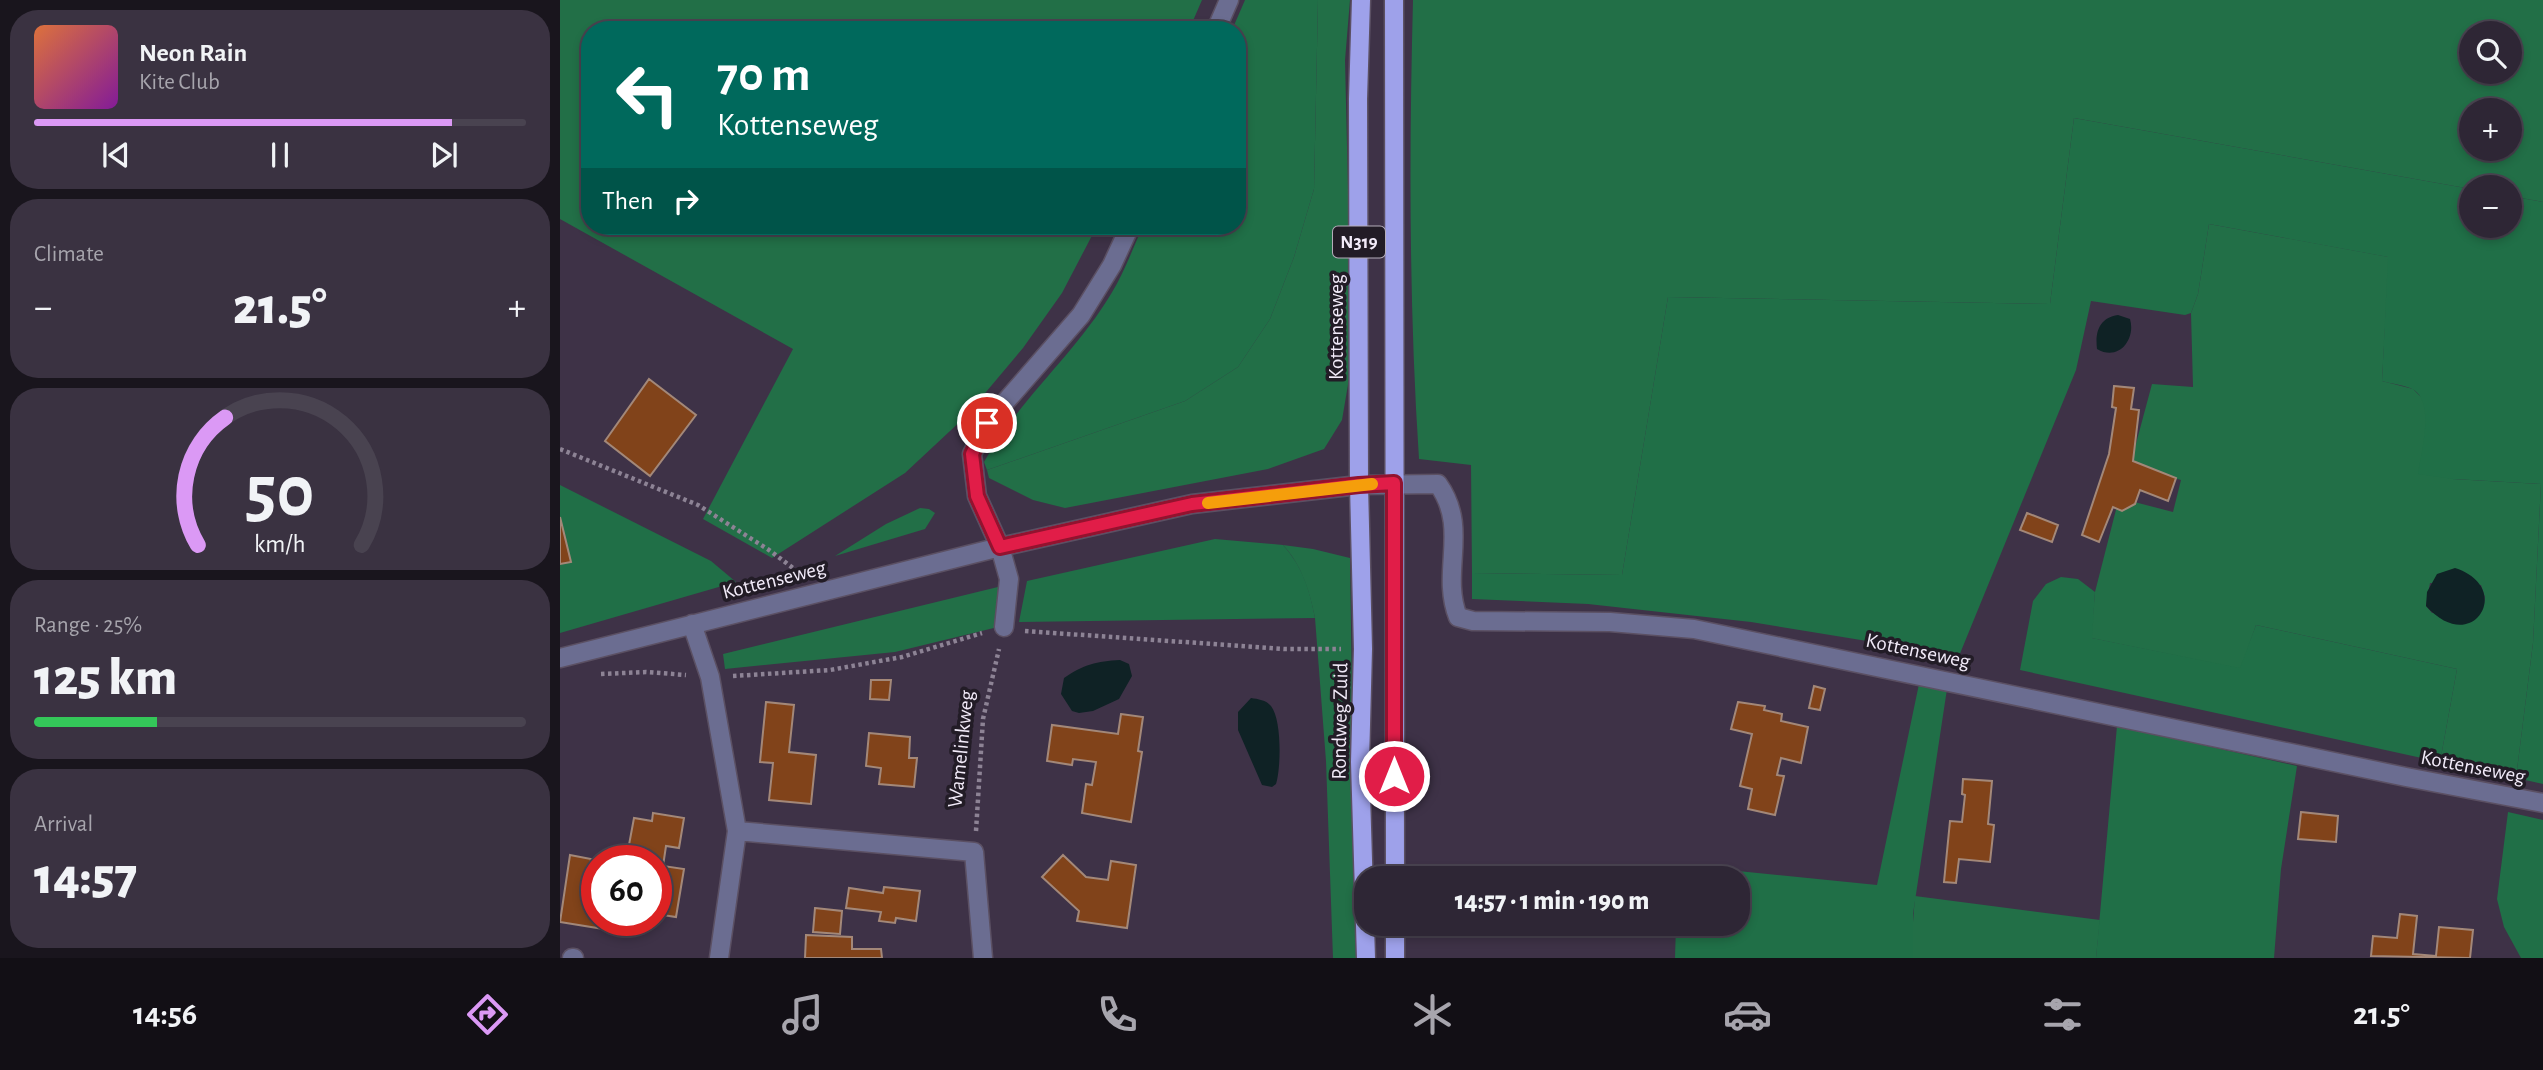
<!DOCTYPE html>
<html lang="en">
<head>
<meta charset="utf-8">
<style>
	body { margin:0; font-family:"Alegreya Sans",sans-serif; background:#3a3241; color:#f1f3f6; height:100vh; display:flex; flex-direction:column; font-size:26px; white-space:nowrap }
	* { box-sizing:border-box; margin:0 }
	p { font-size:23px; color:#a7a5ad }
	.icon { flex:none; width:38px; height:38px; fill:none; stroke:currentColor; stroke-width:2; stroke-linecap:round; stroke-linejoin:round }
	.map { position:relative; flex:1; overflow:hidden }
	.drawer { display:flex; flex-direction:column; gap:10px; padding:10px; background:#19151d; width:560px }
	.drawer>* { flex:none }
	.guide { position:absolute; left:21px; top:21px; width:665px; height:214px; border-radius:28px; box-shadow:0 4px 10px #0003,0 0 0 2px #494350; background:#00695c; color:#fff; overflow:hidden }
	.tools { position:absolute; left:1899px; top:21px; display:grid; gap:14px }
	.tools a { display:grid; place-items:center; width:63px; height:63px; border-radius:50%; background:#2e2635; box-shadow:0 4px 10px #0003,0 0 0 2px #494350; font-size:35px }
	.speed { position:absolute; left:21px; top:845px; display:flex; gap:14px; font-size:35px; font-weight:700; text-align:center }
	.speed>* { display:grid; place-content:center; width:91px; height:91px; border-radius:50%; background:#2e2635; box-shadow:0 4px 10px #0003,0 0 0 2px #494350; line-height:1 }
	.speed .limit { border:10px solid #d22; background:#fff; color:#111 }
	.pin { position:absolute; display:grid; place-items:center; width:60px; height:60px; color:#fff; margin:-30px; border:4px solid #fff; border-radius:50%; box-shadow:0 2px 7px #0007 }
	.me { position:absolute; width:77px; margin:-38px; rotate:0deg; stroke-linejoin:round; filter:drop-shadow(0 0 5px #0008) }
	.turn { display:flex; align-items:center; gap:24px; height:147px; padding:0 21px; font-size:32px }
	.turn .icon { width:91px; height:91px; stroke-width:2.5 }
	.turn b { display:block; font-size:49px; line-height:60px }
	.then { display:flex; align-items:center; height:66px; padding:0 21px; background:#0003; gap:14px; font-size:26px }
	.big { font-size:52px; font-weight:800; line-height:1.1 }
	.drawer .widget { flex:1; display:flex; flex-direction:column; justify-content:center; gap:10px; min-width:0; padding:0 24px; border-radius:28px; background:#3a3241 }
	.drawer .dial { align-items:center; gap:0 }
	.dial svg { height:182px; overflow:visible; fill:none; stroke:#494350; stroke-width:7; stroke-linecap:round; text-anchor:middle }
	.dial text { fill:#f1f3f6; stroke:none }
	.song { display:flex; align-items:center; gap:21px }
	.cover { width:84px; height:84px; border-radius:10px; background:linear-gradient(135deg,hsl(20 70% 55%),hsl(290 70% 35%)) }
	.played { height:7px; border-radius:4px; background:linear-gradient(90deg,#db99f5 85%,#494350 85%) }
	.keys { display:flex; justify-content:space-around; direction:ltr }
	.heat { display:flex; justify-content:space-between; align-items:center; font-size:38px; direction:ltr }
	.charge { height:10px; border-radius:5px; background:linear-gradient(90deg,#34c759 25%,#494350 0) }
	.trip { position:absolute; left:794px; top:866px; width:396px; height:70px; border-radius:28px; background:#2e2635; box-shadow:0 4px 10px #0003,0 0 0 2px #494350; font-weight:800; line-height:70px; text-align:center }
	.dock { display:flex; height:112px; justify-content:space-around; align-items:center; background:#120f15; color:#a7a5ad }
	.dock .icon { width:49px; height:49px }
	.dock .active { color:#db99f5 }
	.dock b { font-size:32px; color:#f1f3f6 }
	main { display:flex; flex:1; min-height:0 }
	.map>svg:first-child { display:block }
	.green { fill:#226f47; fill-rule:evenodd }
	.forest { fill:#206f47 }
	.water { fill:#0f2225 }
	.building { fill:#81431a; stroke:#a38879; stroke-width:2 }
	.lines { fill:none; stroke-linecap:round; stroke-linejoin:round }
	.minor-casing { stroke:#5b5063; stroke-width:21 }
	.major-casing { stroke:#5b5063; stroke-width:21 }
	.path { stroke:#8d8395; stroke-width:4.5; stroke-dasharray:3.5 3.5; stroke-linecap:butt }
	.minor { stroke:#6b6d91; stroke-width:18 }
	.major { stroke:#9ea1ea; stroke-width:18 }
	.route-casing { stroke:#92132f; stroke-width:18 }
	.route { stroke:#e11d48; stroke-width:12 }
	.slow { stroke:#f59e0b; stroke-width:12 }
	.labels { text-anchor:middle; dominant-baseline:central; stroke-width:7; stroke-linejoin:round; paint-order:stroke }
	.shield { fill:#221c26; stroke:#b4adba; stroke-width:2 }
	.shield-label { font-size:19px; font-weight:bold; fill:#f2ebf9 }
	.street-label { font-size:21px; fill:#f2ebf9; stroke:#221c26 }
</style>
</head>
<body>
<main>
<section class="drawer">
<div class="widget">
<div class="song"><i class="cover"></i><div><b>Neon Rain</b><p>Kite Club</p></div></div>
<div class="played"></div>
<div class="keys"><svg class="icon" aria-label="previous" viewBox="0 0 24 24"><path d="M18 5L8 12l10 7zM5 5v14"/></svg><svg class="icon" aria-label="pause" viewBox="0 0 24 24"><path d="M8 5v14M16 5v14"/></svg><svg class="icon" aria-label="next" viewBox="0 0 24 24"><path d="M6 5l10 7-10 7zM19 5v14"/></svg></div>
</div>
<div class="widget"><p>Climate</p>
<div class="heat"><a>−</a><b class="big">21.5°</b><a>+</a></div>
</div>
<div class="widget dial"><svg viewBox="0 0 100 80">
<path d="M14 69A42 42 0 1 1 86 69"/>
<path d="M14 69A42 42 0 0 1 26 13" stroke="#db99f5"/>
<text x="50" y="56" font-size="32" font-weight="700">50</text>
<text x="50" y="72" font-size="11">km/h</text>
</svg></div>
<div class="widget"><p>Range · 25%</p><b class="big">125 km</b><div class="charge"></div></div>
<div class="widget"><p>Arrival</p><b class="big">14:57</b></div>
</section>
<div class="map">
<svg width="1983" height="958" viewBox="0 0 1983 958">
	<rect width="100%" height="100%" fill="#3e3247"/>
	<path class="green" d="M0 0H642L629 30H30V226H537L502 293 463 348 405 417 345 473 212 558 143 519 233 349 0 219Z
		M758 0H790L785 60 792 361 782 420 764 449 708 469 505 508 473 500 429 478 427 470 625 401 678 367 710 319 734 257 754 189Z
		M853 0H1983V202L1950 196V187H1911V189L1514 118 1490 304 1108 297 1062 575 912 573 911 465 859 459C849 307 849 152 853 0ZM1911 33H1950V72H1911ZM1911 110H1950V149H1911Z
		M1649 224 1829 257 1822 381 1853 389 1864 400 1893 479 1981 484 1973 643 1956 778 1880 762 1897 669 1696 625 1681 669 1531 638 1535 592 1559 498 1613 512 1621 480 1570 466 1592 384 1633 387 1631 313 1638 294ZM1870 583 1921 585 1925 597 1924 605 1872 613 1866 606Z
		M360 508 369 509 375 513 365 529 275 556 326 524Z
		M723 545 753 549 790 558 796 958H773L766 761 755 618C750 592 741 564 723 545Z
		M442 586V626L335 652 165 669 163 654Z
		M1355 896 1540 920 1536 958H1353L1352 935Z"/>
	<path class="forest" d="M685 0H758L754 189 734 257 710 319 678 367 625 401 427 470 424 462C458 401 515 354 551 294 564 273 573 248 583 226H677V30H672Z
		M1514 118 1911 189V226H1950V196L1983 202V784L1956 778 1973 643 1981 484 1893 479 1858 474C1861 452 1875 404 1854 390 1846 385 1831 384 1822 381L1828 257 1649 224 1638 294 1631 313 1625 315 1531 301 1516 370 1399 656 1191 622 1028 604 912 599V573L1062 575 1108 297 1490 304Z
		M0 485 151 561 176 582 0 633Z
		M655 539 723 545C742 566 750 590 755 618L459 622 467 581Z
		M1501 577 1518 579 1535 592 1532 638 1680 668 1696 625 1897 669 1880 762 1460 670 1473 601 1486 584Z
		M1359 684 1387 689 1353 914V958H1115L1116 924H1178V878H1117L1118 865 1317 885Z
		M1557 726 1737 766 1721 869 1714 958H1536Z
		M1948 812 1983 820V958H1961L1944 927 1937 899Z"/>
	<path class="water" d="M1558 315 1570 319C1576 339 1559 362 1537 349 1535 332 1539 318 1558 315Z
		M1895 568C1955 587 1913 658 1866 606L1867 592 1877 574Z
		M560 660 569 664 572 676 559 699 533 711 519 713 512 711 501 694 504 678C523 665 537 661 560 660Z
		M691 698C698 699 706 700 711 706 722 720 721 768 716 784L712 787 702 785 678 730V712Z"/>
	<path class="building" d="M89 379 136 415 90 476 45 441Z
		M1554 386 1574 388 1571 409 1579 410 1573 461 1616 478 1608 501 1580 490 1575 504 1562 511 1553 507 1539 542 1522 535 1549 454 1556 408 1552 407Z
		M1467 513 1498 525 1492 542 1460 530Z
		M0 517 11 562 0 564Z
		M311 680H331L329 700 310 699Z
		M1254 686 1265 689 1260 710 1249 708Z
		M206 702 234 705 229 752 256 755 251 804 209 800 213 763 200 762Z
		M1178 702 1205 706 1204 710 1222 714 1221 721 1248 727 1241 763 1221 758 1217 775 1224 776 1215 815 1188 809 1192 789 1180 786 1192 734 1171 729Z
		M561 714 583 717 578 751 582 752 571 822 522 813 526 784 532 785 536 762 513 759 512 765 487 761 492 725 558 734Z
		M309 733 350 737 349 758H357L354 787 319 784 321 768 306 766Z
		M1403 779 1432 781 1428 824 1434 825 1430 862 1399 859 1396 883 1384 882 1390 821 1402 822 1405 795 1402 794Z
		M1741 812 1778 816 1776 842 1738 839Z
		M93 813 124 818 119 848 106 846 103 866 124 869 116 917 96 914V861H66L74 818 92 821Z
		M10 855 31 859 26 895 37 896V920H57L56 931 0 922Z
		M503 855 526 877 548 880 551 861 576 865 567 928 517 921 519 911 482 877Z
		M324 887 360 891 356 921 336 918 335 923 319 921 321 912 286 908 289 888 323 893Z
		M255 908 282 911 280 934 253 932Z
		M1840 914 1857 916 1853 954 1876 956 1879 927 1913 930 1910 958 1811 956 1813 936 1837 938Z
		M246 935 292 937V949H321L322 958H245Z"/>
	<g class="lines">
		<defs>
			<path id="minor" d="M656 30 669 0
				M132 624 150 677 177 831 159 958
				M444 627 449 579 440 547 417 496 412 454 427 423 521 315 552 265 570 226
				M0 658 440 547 632 504 799 485 878 484C910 529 880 571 898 617L913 621 1050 622 1134 629 1846 777 1983 803
				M177 831 414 852 423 958
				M12 958H14"/>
			<path id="major" d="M801 0 798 99 799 485 803 649 800 762 806 958
				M834 0 835 878
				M835 924V958"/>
		</defs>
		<use href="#minor" class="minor-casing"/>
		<use href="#major" class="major-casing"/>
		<path class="path" d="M0 449 138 505 209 550 241 574
			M465 631 725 649H781
			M41 674 86 672 126 675
			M173 676 270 670 342 657 422 633
			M416 831 423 719 439 649"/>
		<use href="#minor" class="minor"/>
		<use href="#major" class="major"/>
	</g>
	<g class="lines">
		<defs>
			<path id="route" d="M427 423 412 454 417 496 440 547 632 504 799 485 834 483V776"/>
		</defs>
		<use href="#route" class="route-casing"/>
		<use href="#route" class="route"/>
		<path class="slow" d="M648 503 812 484"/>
	</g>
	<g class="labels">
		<rect class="shield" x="773" y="226.5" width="52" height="31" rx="5"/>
		<g class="shield-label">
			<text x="799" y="242">N319</text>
		</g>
		<g class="street-label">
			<text transform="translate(776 327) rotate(-90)">Kottenseweg</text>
			<text transform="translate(214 580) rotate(-14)">Kottenseweg</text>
			<text transform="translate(1358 651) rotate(12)">Kottenseweg</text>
			<text transform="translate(780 721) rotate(-89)">Rondweg Zuid</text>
			<text transform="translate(401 749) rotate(-84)">Wamelinkweg</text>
			<text transform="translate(1913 767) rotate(11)">Kottenseweg</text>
		</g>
	</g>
</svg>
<div class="tools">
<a><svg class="icon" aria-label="search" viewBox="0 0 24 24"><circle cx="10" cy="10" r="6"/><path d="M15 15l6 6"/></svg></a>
<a>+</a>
<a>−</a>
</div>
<div class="speed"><div class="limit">60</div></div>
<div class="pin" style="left:427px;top:423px;background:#d93025"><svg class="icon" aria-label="arrive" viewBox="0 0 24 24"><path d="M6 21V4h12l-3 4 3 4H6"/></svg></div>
<svg class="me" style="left:834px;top:776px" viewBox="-20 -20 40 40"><circle r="17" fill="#e11d48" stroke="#fff" stroke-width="3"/><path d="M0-11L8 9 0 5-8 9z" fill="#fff"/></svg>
<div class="trip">14:57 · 1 min · 190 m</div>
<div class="guide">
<div class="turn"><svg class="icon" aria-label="left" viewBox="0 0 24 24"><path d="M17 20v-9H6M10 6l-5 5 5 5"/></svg><div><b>70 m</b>Kottenseweg</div></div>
<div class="then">Then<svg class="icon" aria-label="right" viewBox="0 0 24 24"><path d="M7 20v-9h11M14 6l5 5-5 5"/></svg></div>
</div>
</div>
</main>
<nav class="dock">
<b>14:56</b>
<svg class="icon active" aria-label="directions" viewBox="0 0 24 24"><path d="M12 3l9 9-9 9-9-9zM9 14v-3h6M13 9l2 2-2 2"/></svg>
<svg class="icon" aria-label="music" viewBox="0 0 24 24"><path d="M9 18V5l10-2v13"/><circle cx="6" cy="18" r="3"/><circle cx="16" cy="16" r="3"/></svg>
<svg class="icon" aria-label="phone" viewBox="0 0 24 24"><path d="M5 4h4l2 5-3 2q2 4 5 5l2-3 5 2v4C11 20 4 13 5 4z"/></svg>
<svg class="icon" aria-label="climate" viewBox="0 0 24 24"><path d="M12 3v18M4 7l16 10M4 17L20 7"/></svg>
<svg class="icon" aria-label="car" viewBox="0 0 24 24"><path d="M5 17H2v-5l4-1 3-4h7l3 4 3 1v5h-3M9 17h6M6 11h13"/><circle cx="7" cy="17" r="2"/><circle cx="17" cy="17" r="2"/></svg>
<svg class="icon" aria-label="filters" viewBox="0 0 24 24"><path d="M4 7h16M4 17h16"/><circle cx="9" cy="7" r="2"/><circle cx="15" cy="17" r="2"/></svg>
<b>21.5°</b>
</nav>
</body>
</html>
